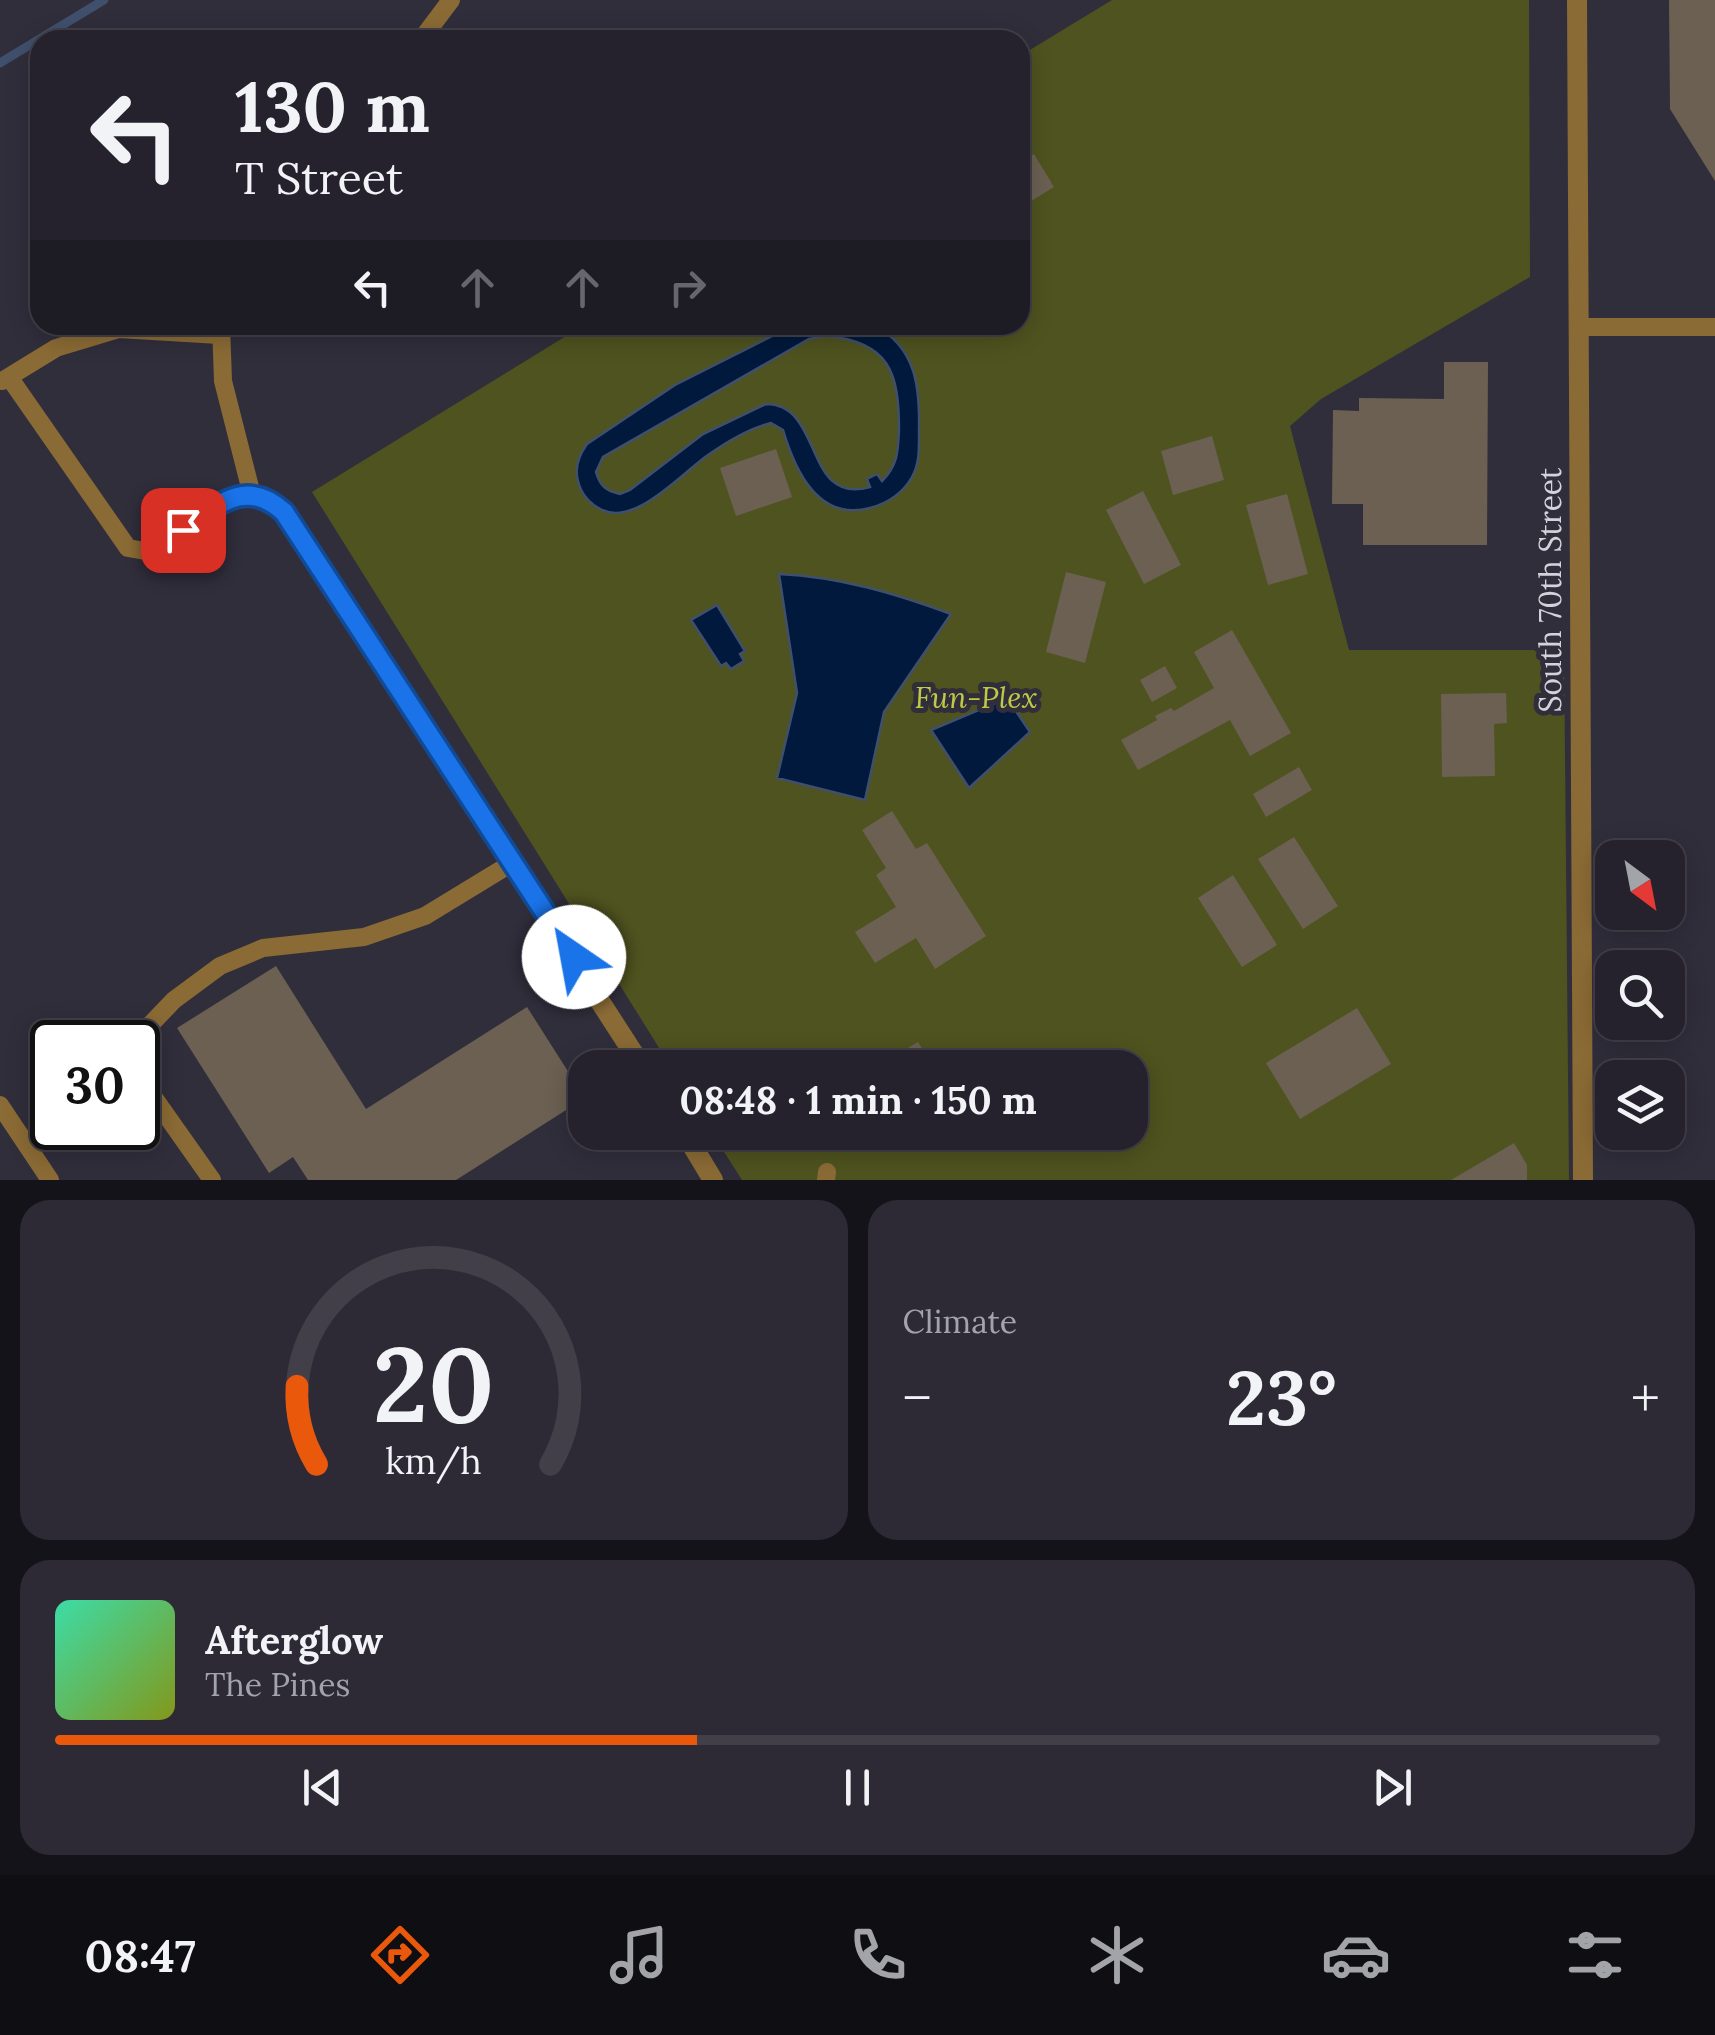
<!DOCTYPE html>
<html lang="en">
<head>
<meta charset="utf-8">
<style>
	body { margin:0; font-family:Lora,serif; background:#2d2a35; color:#f1f3f6; height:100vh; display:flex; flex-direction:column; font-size:38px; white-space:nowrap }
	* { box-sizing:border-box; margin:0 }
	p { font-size:32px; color:#a3a4aa }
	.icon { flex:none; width:55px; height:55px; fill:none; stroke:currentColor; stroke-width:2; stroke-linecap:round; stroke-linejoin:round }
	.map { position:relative; height:1180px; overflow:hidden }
	.details { display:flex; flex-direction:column; gap:20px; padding:20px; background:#141319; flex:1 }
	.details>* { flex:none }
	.banner { position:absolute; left:30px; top:30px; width:1000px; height:305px; border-radius:30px; box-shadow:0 5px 25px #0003,0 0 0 2px #423f49; background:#25222d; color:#f1f3f6; overflow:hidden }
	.needle { width:65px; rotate:148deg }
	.controls { position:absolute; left:1595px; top:840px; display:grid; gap:20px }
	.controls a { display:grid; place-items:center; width:90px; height:90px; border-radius:20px; background:#25222d; box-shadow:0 5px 25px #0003,0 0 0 2px #423f49; font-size:50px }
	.speed { position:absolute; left:30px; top:1020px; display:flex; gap:20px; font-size:50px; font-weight:700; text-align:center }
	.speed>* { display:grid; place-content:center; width:130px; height:130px; border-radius:50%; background:#25222d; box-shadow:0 5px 25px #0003,0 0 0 2px #423f49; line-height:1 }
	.speed .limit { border:5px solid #111; border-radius:15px; background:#fff; color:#111 }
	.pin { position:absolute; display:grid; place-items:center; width:85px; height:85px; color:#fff; margin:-42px; border-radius:20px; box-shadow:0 5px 15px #0006 }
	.me { position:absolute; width:110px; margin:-55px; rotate:327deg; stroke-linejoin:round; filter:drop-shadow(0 0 8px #0008) }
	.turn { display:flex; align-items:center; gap:35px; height:210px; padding:0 40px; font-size:45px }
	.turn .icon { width:130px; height:130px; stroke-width:2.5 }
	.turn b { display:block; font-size:70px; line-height:85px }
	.lanes { display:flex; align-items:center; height:95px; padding:0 40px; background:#0003; justify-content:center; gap:50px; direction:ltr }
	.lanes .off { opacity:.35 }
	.big { font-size:75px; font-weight:700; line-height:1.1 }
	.details .card { flex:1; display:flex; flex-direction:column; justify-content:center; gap:15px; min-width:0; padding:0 35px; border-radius:30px; background:#2d2a35 }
	.details .dial { align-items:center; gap:0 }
	.dial svg { height:260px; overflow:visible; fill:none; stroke:#423f49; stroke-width:7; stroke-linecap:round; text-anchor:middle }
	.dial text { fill:#f1f3f6; stroke:none }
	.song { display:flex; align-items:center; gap:30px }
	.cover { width:120px; height:120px; border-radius:15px; background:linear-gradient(135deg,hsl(160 70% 55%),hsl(70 70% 35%)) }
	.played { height:10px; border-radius:5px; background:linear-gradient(90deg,#ea580c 40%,#423f49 40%) }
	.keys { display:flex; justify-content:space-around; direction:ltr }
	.heat { display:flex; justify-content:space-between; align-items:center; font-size:55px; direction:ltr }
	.details .tiles { flex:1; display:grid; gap:20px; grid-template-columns:1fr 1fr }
	.card:last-child { grid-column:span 2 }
	.trip { position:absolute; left:568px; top:1050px; width:580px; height:100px; border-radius:30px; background:#25222d; box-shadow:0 5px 25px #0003,0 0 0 2px #423f49; font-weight:700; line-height:100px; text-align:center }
	.dock { display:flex; height:160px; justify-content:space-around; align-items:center; background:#0f0e12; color:#a3a4aa }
	.dock .icon { width:70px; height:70px }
	.dock .current { color:#ea580c }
	.dock b { font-size:45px; color:#f1f3f6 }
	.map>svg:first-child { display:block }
	.green { fill:#4f531f }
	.water { fill:#00193c; stroke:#40506c; stroke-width:2.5; fill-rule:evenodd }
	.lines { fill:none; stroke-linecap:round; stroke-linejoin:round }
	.stream { stroke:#40506c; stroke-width:9 }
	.building { fill:#6b6052 }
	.service { stroke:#8b6b35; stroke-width:18 }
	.minor { stroke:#8b6b35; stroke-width:20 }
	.route-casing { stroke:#114b97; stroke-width:25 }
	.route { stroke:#1a73e8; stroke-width:18 }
	.labels { text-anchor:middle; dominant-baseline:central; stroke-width:10; stroke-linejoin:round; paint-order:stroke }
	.street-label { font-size:30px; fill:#d4d2db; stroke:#312e3c }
	.park-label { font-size:30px; font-style:italic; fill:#bfca44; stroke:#312e3c }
</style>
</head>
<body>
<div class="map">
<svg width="1715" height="1180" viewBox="0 0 1715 1180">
	<rect width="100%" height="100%" fill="#312e3c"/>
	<path class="green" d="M1112 0H1529L1530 277 1321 399 1290 426 1349 650H1564L1569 1180H742L712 1133 1130 1132V1068L671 1067 312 492 584 325H1020V56Z"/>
	<path class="water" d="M794 325H873C917 346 920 389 919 431 919 447 920 463 912 477 903 493 888 503 870 508 818 522 795 470 783 430L771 423C750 428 725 443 708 455 682 473 636 526 602 510 590 504 581 494 578 481 574 467 579 455 587 444L675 385ZM827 336C889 342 899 372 899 430 898 451 898 465 882 481L877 474 867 479 870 487C803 506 824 404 766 404L703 434 630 490 620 494C606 491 600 486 596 472L603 457 809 339Z
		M779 574C840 577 894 593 951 614L884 712 865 800 777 778 797 693Z
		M717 605 745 651 740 654 744 661 731 669 726 663 721 666 691 620Z
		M1007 698 1030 732 969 788 931 730Z"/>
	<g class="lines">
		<path class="stream" d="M0 63 104 0"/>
	</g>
	<path class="building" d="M1669 0H1715V181L1670 109Z
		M1034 154 1054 187 1020 208V163Z
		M1444 362H1488L1487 545H1363V504H1332L1333 410 1359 411V398L1444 399Z
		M1212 436 1224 480 1173 495 1161 451Z
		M776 449 792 497 736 516 720 468Z
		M1143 491 1181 565 1144 584 1106 510Z
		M1287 494 1308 574 1268 585 1246 505Z
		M1066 572 1106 582 1085 663 1046 652Z
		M1232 630 1291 733 1250 756 1230 720 1138 770 1121 740 1157 720 1155 716 1171 708 1174 711 1214 688 1194 652Z
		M1165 666 1177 688 1152 702 1140 680Z
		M1506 693 1507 723 1494 724 1495 776 1442 777 1441 694Z
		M1299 767 1312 790 1266 817 1253 794Z
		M892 811 916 849 927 843 986 936 935 969 916 938 875 963 855 932 896 907 876 875 886 868 862 830Z
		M1294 837 1338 906 1303 929 1258 859Z
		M1233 875 1277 945 1242 967 1198 898Z
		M276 966 366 1109 527 1007 585 1098 456 1180H308L293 1157 269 1173 177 1028Z
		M1357 1008 1391 1064 1300 1119 1266 1063Z
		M918 1042 934 1068H911L901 1052Z
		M952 1132H979L959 1145Z
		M1514 1143 1527 1165V1180H1451Z"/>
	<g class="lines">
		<path class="service" d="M421 40 451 0
			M221 325 223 381 252 495
			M1578 327H1715
			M9 377 128 548 151 552
			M2 381 56 348 119 329 219 335
			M0 1105 50 1180
			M212 1180 140 1078 138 1053 150 1025 174 1000 220 966 263 948 364 937 425 916 512 863
			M826 1180 827 1172"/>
		<path class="minor" d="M1577 0 1583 1180
			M151 552 230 498C252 492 267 497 284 512L643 1068
			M684 1132 713 1180"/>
	</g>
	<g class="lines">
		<defs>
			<path id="route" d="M183 530C218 505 245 477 284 512L574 957"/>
		</defs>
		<use href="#route" class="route-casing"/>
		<use href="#route" class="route"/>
	</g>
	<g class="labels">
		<g class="street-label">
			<text transform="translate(1550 590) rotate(-90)">South 70th Street</text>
		</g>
		<g class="park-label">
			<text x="976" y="697">Fun-Plex</text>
		</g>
	</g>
</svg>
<div class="controls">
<a><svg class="needle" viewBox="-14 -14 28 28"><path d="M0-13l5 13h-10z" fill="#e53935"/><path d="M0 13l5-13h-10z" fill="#a3a4aa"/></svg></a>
<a><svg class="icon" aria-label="search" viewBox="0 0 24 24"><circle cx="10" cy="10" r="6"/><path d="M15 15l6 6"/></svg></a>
<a><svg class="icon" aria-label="layers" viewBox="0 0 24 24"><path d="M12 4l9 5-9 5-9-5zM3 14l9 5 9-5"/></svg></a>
</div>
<div class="speed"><div class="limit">30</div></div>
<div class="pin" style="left:183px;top:530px;background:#d93025"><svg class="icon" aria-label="arrive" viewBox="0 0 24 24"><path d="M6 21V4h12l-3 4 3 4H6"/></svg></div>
<svg class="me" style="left:574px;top:957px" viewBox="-20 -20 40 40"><circle r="19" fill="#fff"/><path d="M0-13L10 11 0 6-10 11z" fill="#1a73e8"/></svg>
<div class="trip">08:48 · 1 min · 150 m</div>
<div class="banner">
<div class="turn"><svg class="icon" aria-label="left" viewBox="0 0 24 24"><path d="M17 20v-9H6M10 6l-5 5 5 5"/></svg><div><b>130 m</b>T Street</div></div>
<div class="lanes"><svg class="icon" aria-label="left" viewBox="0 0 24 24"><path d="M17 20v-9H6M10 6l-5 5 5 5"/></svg><svg class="icon off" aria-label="ahead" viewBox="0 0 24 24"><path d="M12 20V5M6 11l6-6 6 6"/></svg><svg class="icon off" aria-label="ahead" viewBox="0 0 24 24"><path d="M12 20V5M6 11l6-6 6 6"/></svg><svg class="icon off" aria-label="right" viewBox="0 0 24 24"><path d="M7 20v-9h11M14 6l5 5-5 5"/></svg></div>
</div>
</div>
<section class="details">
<div class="tiles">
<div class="card dial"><svg viewBox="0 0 100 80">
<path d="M14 69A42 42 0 1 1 86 69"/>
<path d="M14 69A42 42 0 0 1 8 45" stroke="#ea580c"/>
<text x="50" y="56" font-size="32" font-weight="700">20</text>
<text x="50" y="72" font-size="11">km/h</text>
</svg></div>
<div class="card"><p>Climate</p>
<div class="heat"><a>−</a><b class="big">23°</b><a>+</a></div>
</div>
<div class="card">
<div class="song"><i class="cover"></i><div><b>Afterglow</b><p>The Pines</p></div></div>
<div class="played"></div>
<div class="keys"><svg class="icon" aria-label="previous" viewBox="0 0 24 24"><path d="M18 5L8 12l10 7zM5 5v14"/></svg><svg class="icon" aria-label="pause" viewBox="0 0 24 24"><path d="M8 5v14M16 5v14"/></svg><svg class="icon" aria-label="next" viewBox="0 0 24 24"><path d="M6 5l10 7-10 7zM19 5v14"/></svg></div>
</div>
</div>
</section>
<nav class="dock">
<b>08:47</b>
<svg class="icon current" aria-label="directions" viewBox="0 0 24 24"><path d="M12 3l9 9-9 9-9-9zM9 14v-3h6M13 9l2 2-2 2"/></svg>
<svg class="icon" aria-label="music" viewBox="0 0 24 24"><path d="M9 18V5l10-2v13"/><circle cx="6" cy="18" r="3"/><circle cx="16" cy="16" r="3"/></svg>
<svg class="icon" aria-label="phone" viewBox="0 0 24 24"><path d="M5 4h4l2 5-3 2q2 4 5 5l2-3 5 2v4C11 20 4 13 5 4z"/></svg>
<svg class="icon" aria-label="climate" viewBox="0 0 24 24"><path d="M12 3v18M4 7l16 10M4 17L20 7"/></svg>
<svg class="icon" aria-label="car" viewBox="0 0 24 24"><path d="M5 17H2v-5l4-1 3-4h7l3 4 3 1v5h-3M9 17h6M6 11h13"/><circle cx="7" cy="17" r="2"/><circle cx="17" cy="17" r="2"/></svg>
<svg class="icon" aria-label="filters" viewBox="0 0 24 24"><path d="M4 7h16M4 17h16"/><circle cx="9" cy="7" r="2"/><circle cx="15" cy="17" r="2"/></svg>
</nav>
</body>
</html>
